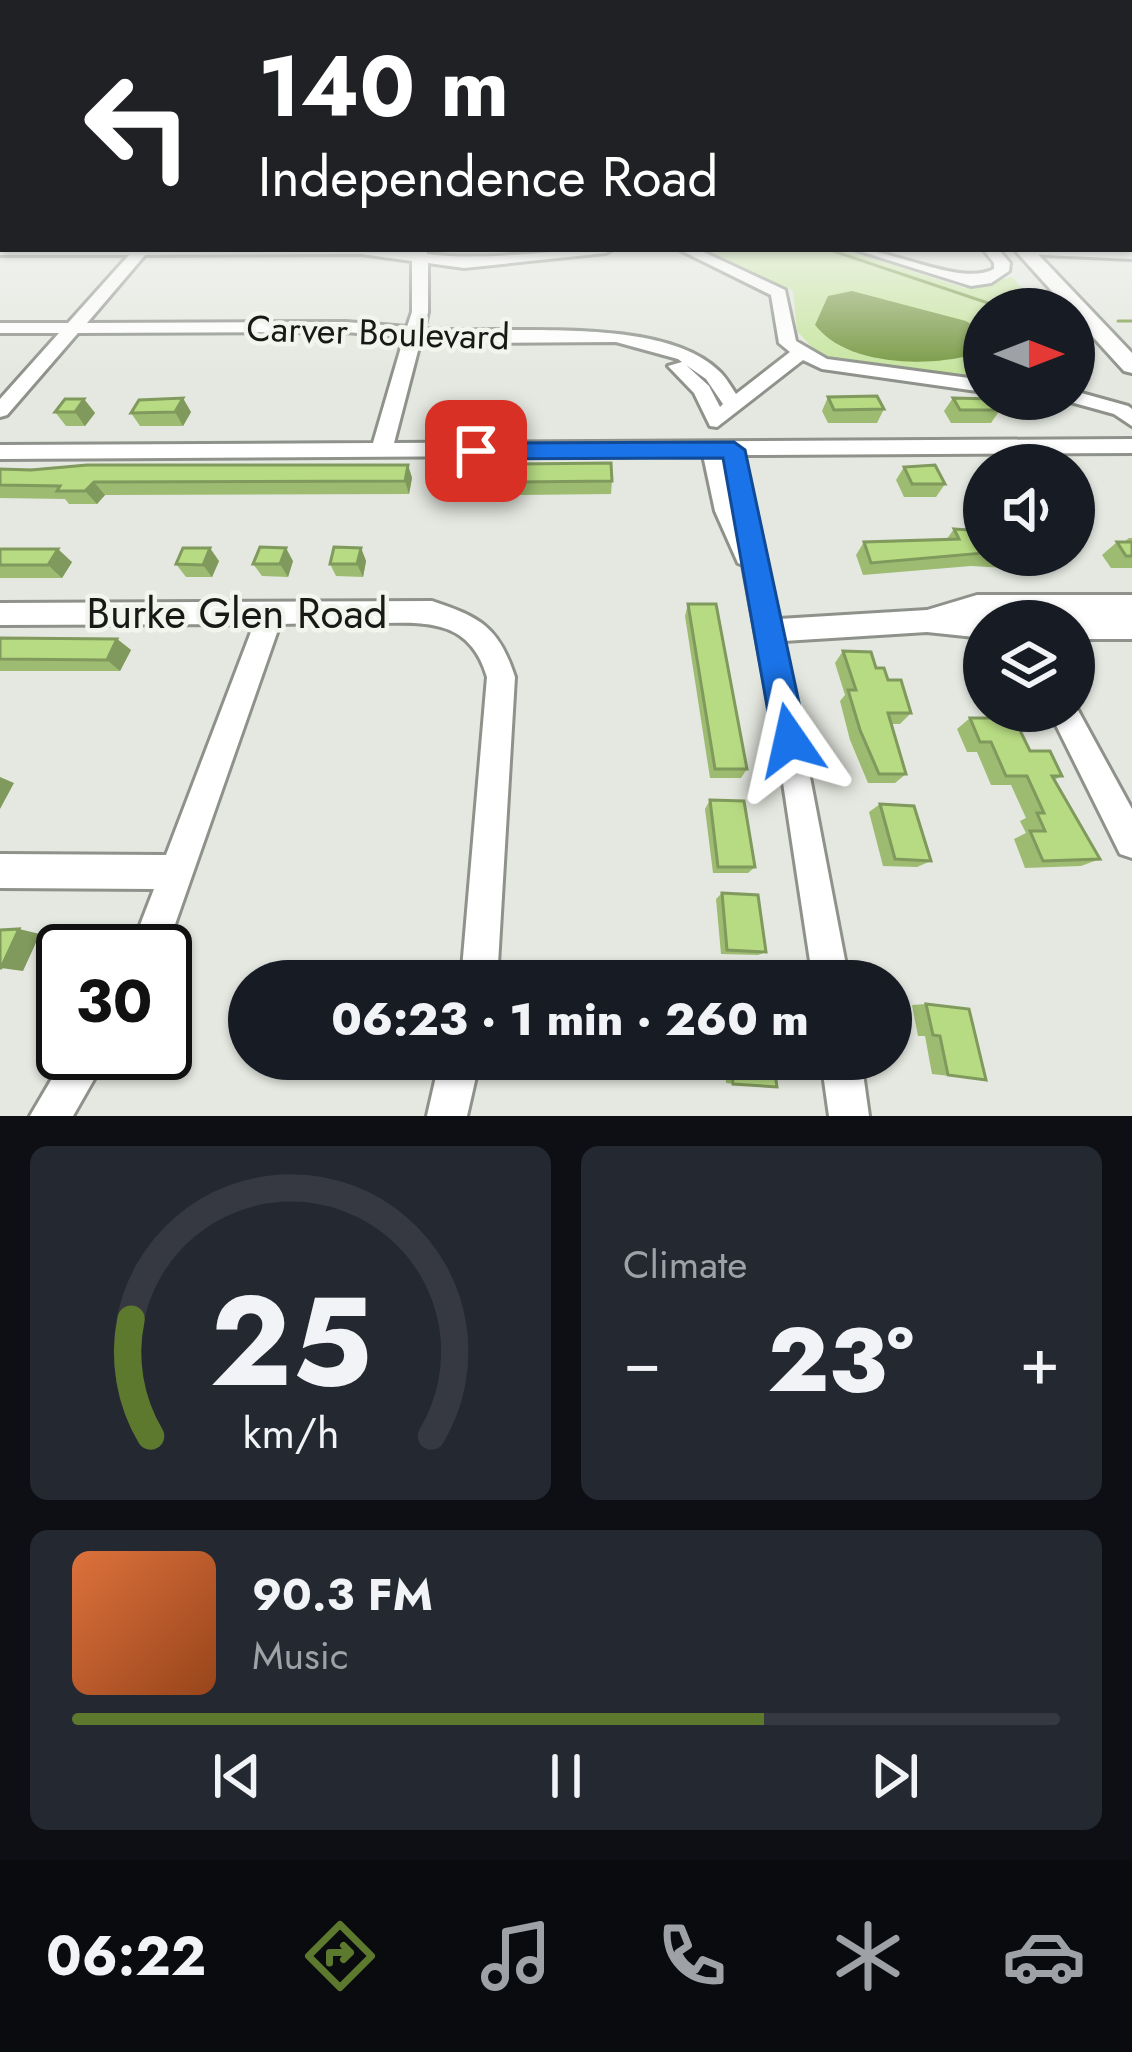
<!DOCTYPE html>
<html lang="en">
<head>
<meta charset="utf-8">
<style>
	body { margin:0; font-family:Jost,sans-serif; background:#242831; color:#f1f3f6; height:100vh; display:flex; flex-direction:column; font-size:45px; white-space:nowrap }
	* { box-sizing:border-box; margin:0 }
	p { font-size:39px; color:#9ea1a6 }
	.icon { flex:none; width:66px; height:66px; fill:none; stroke:currentColor; stroke-width:2; stroke-linecap:round; stroke-linejoin:round }
	.map { position:relative; height:1116px; overflow:hidden }
	.details { display:flex; flex-direction:column; gap:30px; padding:30px; background:#0d0f14; flex:1 }
	.details>* { flex:none }
	.guide { position:absolute; left:0px; top:0px; width:1134px; height:252px; box-shadow:0 3px 9px #0004; background:#202124; color:#fff; overflow:hidden }
	.needle { width:78px; rotate:90deg }
	.fabs { position:absolute; left:963px; top:288px; display:grid; gap:24px }
	.fabs a { display:grid; place-items:center; width:132px; height:132px; border-radius:50%; background:#171b24; box-shadow:0 3px 9px #0004; font-size:60px }
	.speed { position:absolute; left:36px; top:924px; display:flex; gap:24px; font-size:60px; font-weight:700; text-align:center }
	.speed>* { display:grid; place-content:center; width:156px; height:156px; border-radius:50%; background:#171b24; box-shadow:0 3px 9px #0004; line-height:1 }
	.speed .limit { border:6px solid #111; border-radius:18px; background:#fff; color:#111 }
	.pin { position:absolute; display:grid; place-items:center; width:102px; height:102px; color:#fff; margin:-51px; border-radius:24px; box-shadow:0 6px 18px #0006 }
	.me { position:absolute; width:132px; margin:-66px; rotate:349deg; stroke-linejoin:round; filter:drop-shadow(0 0 9px #0008) }
	.turn { display:flex; align-items:center; gap:42px; height:252px; padding:0 60px; font-size:54px }
	.turn .icon { width:156px; height:156px; stroke-width:2.5 }
	.turn b { display:block; font-size:84px; line-height:102px }
	.big { font-size:90px; font-weight:800; line-height:1.1 }
	.details .widget { flex:1; display:flex; flex-direction:column; justify-content:center; gap:18px; min-width:0; padding:0 42px; border-radius:18px; background:#242831 }
	.details .dial { align-items:center; gap:0 }
	.dial svg { height:312px; overflow:visible; fill:none; stroke:#363941; stroke-width:7; stroke-linecap:round; text-anchor:middle }
	.dial text { fill:#f1f3f6; stroke:none }
	.song { display:flex; align-items:center; gap:36px }
	.cover { width:144px; height:144px; border-radius:18px; background:linear-gradient(135deg,hsl(20 70% 55%),hsl(20 70% 35%)) }
	.played { height:12px; border-radius:6px; background:linear-gradient(90deg,#5d792e 70%,#363941 70%) }
	.keys { display:flex; justify-content:space-around; direction:ltr }
	.heat { display:flex; justify-content:space-between; align-items:center; font-size:66px; direction:ltr }
	.details .tiles { flex:1; display:grid; gap:30px; grid-template-columns:1fr 1fr }
	.widget:last-child { grid-column:span 2 }
	.trip { position:absolute; left:228px; top:960px; width:684px; height:120px; border-radius:60px; background:#171b24; box-shadow:0 3px 9px #0004; font-weight:800; line-height:120px; text-align:center }
	.menu { display:flex; height:192px; justify-content:space-around; align-items:center; background:#090b0e; color:#9ea1a6 }
	.menu .icon { width:84px; height:84px }
	.menu .active { color:#5d792e }
	.menu b { font-size:54px; color:#f1f3f6 }
	.map>svg:first-child { display:block }
	.green { fill:#c7e59f }
	.water { fill:#789943 }
	.lines { fill:none; stroke-linecap:round; stroke-linejoin:round }
	.stream { stroke:#789943; stroke-width:3 }
	.minor-casing { stroke:#8e928b; stroke-width:6 }
	.major-casing { stroke:#8e928b; stroke-width:6 }
	.minor { fill:#fff; fill-rule:evenodd }
	.major { fill:#fff; fill-rule:evenodd }
	.wall { fill:#9dbc71 }
	.shaded-wall { fill:#80995c }
	.building { fill:#b7db83; stroke:#80995c; stroke-width:3 }
	.route { fill:#1a73e8; stroke:#114b97; stroke-width:3 }
	.labels { text-anchor:middle; dominant-baseline:central; stroke-width:9; stroke-linejoin:round; paint-order:stroke }
	.far-street-label { font-size:36px; fill:#181917; stroke:#f1f5ed }
	.street-label { font-size:42px; fill:#181917; stroke:#f1f5ed }
</style>
</head>
<body>
<div class="map">
<svg width="1132" height="1116" viewBox="0 0 1132 1116">
	<rect width="100%" height="100%" fill="#e4e8e0"/>
	<path class="green" d="M696 249H843L964 288 1012 277 1041 309H984V380L820 356 797 331 793 291Z"/>
	<path class="water" d="M852 291 966 321 983 332 972 355C926 367 847 366 815 325L828 296Z"/>
	<g class="lines">
		<path class="stream" d="M827 249 1006 309
			M1118 321H1132"/>
		<defs>
			<path id="minor" d="M0 247 413 252 427 249V254C489 262 551 249 613 249L606 253 464 268 428 263V312L424 329C503 335 661 314 719 371 726 377 731 387 736 394L790 352 779 343 771 295 678 249H697L785 290 796 341 827 359 984 380V392L822 369 803 360 717 427 710 426 694 393 668 366 682 362 678 359 616 342 472 343 421 339 394 443 1132 439V453L744 455 779 619 927 610 977 595H1132V617H986L994 621H984V638L927 632 784 641 849 981H813L782 776 743 565 738 563 715 511 703 455 0 459V445L373 443 404 337 346 332 78 333 7 415 0 417V399L59 333H0V323H68L129 255H0ZM361 254 412 261V312L407 327 346 322 87 323 145 255ZM686 365 706 379 723 404 720 407 709 386Z
				M853 249C893 249 961 287 994 269V263L983 249H998L1010 263 1009 271 991 283 971 286Z
				M1016 249 1132 251V259L1023 254Z
				M1074 391 1128 406 1132 409V426L1114 414 1067 401 1074 399Z
				M432 601C480 617 499 627 515 677L497 981H461L487 677C469 615 420 623 368 623 339 623 309 623 280 624L165 953 130 951 154 889 0 888V854L166 855 254 624 0 625V603Z
				M1074 617H1132V639H1074V621H1064Z
				M1074 703 1132 809V858L1120 854 1049 711H1074Z
				M67 1053H109L73 1116H30Z
				M440 1059H480L467 1116H427Z
				M821 1059H861L869 1116H829Z"/>
			<path id="major" d="M1014 249H1033L1132 353V373L1124 371 1074 316V309H1068Z"/>
		</defs>
		<use href="#minor" class="minor-casing"/>
		<use href="#major" class="major-casing"/>
		<use href="#minor" class="minor"/>
		<use href="#major" class="major"/>
	</g>
	<path class="wall" d="M828 397 884 409 877 423H828L822 411Z
		M953 398 1000 410 991 423H951L944 411Z
		M84 399 95 413 85 426H66L55 412Z
		M191 412 183 426H140L131 413Z
		M408 465 412 478 409 494 105 495 97 504H69L65 499 0 498V469Z
		M904 467 945 484 936 497H904L896 480Z
		M612 481 611 494 519 495 518 482Z
		M954 529 984 531V555H1049L1051 557 1038 570 971 566 863 575 856 555 864 542 946 540Z
		M1129 538H1132V568H1111L1102 555 1117 542H1124Z
		M361 548 366 561 363 577 336 576 330 564Z
		M0 549 72 562 62 578H0Z
		M219 561 212 577H186L176 564Z
		M293 561 288 577 262 576 253 564Z
		M688 604 747 769 741 778H710L685 616Z
		M0 638 117 639 131 650 120 671H0Z
		M843 651 876 668 888 680 911 713 900 724H891L906 774 895 783H868L850 740 840 701 845 695 835 663Z
		M970 718 1030 751 1062 776 1054 780 1100 859 1081 866 1025 868 1014 839 1026 833 1020 821 1026 818 1011 785H991L977 752H967L957 729Z
		M710 800 755 867 748 873H713L705 809Z
		M880 804 931 861 917 867 883 866 869 812Z
		M722 893 766 952 758 955 721 954 716 899Z
		M926 1004 986 1080 932 1074 925 1036H918L912 1005Z
		M724 1059H773L733 1084 726 1083Z"/>
	<path class="shaded-wall" d="M183 398 191 412 183 426 175 412Z
		M84 399 95 413 85 426 75 412Z
		M408 465 412 478 409 494 405 481Z
		M94 482 105 495 97 504 85 491Z
		M210 548 219 561 212 577 203 565Z
		M286 548 293 561 288 577 280 564Z
		M361 548 366 561 363 577 357 564Z
		M58 549 72 562 62 578 48 565Z
		M117 639 131 650 120 671 107 660Z
		M0 777 14 783 0 809Z
		M19 929 40 934 23 971 1 968Z"/>
	<path class="building" d="M877 396 884 409 834 410 828 397Z
		M183 398 175 412 131 413 139 400Z
		M953 398 993 399 1000 410H960Z
		M65 399H84L75 412H55Z
		M611 463 612 481 518 482 519 464Z
		M87 465H408L405 481 94 482 85 491H57L60 486 0 485V469L31 470Z
		M935 465 945 484H912L904 467Z
		M954 529 984 531V553L871 563 864 542 959 539Z
		M1117 542H1132V556H1126Z
		M260 547 286 548 280 564H253Z
		M334 547 361 548 357 564H330Z
		M183 548H210L203 565 176 564Z
		M0 549H58L48 565H0Z
		M1010 555H1049L1051 557Z
		M688 604H716L747 769H715Z
		M0 638 117 639 107 660 0 659Z
		M843 651 871 652 876 668H884L888 680H901L911 713H888L906 774H879L860 730 848 690H856Z
		M970 718H1014L1030 751H1050L1062 776H1052L1100 859 1043 861 1030 831H1045L1037 813H1044L1027 776H1006L991 742H980Z
		M710 800 744 801 755 867H718Z
		M880 804 914 806 931 861 895 859Z
		M722 893 758 895 766 952 727 950Z
		M19 929 1 968H0V930Z
		M926 1004 969 1009 986 1080 948 1075 940 1036 933 1035Z
		M731 1059H773L777 1087 733 1084Z"/>
	<linearGradient id="sky" x2="0" y2="1"><stop stop-color="#7ba9a6"/><stop offset="0.58" stop-color="#f3f5f1"/><stop offset="1" stop-color="#f3f5f1" stop-opacity="0"/></linearGradient>
	<rect width="1132" height="372" fill="url(#sky)"/>
	<path class="route" d="M734 442 745 450 807 740 802 751 790 756 778 751 773 740 723 458 476 459 464 451 476 443Z"/>
	<g class="labels">
		<g class="far-street-label">
			<text transform="translate(378 332) rotate(2)">Carver Boulevard</text>
		</g>
		<g class="street-label">
			<text x="237" y="613">Burke Glen Road</text>
		</g>
	</g>
</svg>
<div class="fabs">
<a><svg class="needle" viewBox="-14 -14 28 28"><path d="M0-13l5 13h-10z" fill="#e53935"/><path d="M0 13l5-13h-10z" fill="#9ea1a6"/></svg></a>
<a><svg class="icon" aria-label="sound" viewBox="0 0 24 24"><path d="M4 9h4l5-4v14l-5-4H4zM17 9q2 3 0 6"/></svg></a>
<a><svg class="icon" aria-label="layers" viewBox="0 0 24 24"><path d="M12 4l9 5-9 5-9-5zM3 14l9 5 9-5"/></svg></a>
</div>
<div class="speed"><div class="limit">30</div></div>
<div class="pin" style="left:476px;top:451px;background:#d93025"><svg class="icon" aria-label="arrive" viewBox="0 0 24 24"><path d="M6 21V4h12l-3 4 3 4H6"/></svg></div>
<svg class="me" style="left:790px;top:740px" viewBox="-20 -20 40 40"><path d="M0-17L14 15 0 8-14 15z" fill="#1a73e8" stroke="#fff" stroke-width="4"/></svg>
<div class="trip">06:23 · 1 min · 260 m</div>
<div class="guide">
<div class="turn"><svg class="icon" aria-label="left" viewBox="0 0 24 24"><path d="M17 20v-9H6M10 6l-5 5 5 5"/></svg><div><b>140 m</b>Independence Road</div></div>
</div>
</div>
<section class="details">
<div class="tiles">
<div class="widget dial"><svg viewBox="0 0 100 80">
<path d="M14 69A42 42 0 1 1 86 69"/>
<path d="M14 69A42 42 0 0 1 9 39" stroke="#5d792e"/>
<text x="50" y="56" font-size="32" font-weight="700">25</text>
<text x="50" y="72" font-size="11">km/h</text>
</svg></div>
<div class="widget"><p>Climate</p>
<div class="heat"><a>−</a><b class="big">23°</b><a>+</a></div>
</div>
<div class="widget">
<div class="song"><i class="cover"></i><div><b>90.3 FM</b><p>Music</p></div></div>
<div class="played"></div>
<div class="keys"><svg class="icon" aria-label="previous" viewBox="0 0 24 24"><path d="M18 5L8 12l10 7zM5 5v14"/></svg><svg class="icon" aria-label="pause" viewBox="0 0 24 24"><path d="M8 5v14M16 5v14"/></svg><svg class="icon" aria-label="next" viewBox="0 0 24 24"><path d="M6 5l10 7-10 7zM19 5v14"/></svg></div>
</div>
</div>
</section>
<nav class="menu">
<b>06:22</b>
<svg class="icon active" aria-label="directions" viewBox="0 0 24 24"><path d="M12 3l9 9-9 9-9-9zM9 14v-3h6M13 9l2 2-2 2"/></svg>
<svg class="icon" aria-label="music" viewBox="0 0 24 24"><path d="M9 18V5l10-2v13"/><circle cx="6" cy="18" r="3"/><circle cx="16" cy="16" r="3"/></svg>
<svg class="icon" aria-label="phone" viewBox="0 0 24 24"><path d="M5 4h4l2 5-3 2q2 4 5 5l2-3 5 2v4C11 20 4 13 5 4z"/></svg>
<svg class="icon" aria-label="climate" viewBox="0 0 24 24"><path d="M12 3v18M4 7l16 10M4 17L20 7"/></svg>
<svg class="icon" aria-label="car" viewBox="0 0 24 24"><path d="M5 17H2v-5l4-1 3-4h7l3 4 3 1v5h-3M9 17h6M6 11h13"/><circle cx="7" cy="17" r="2"/><circle cx="17" cy="17" r="2"/></svg>
</nav>
</body>
</html>
